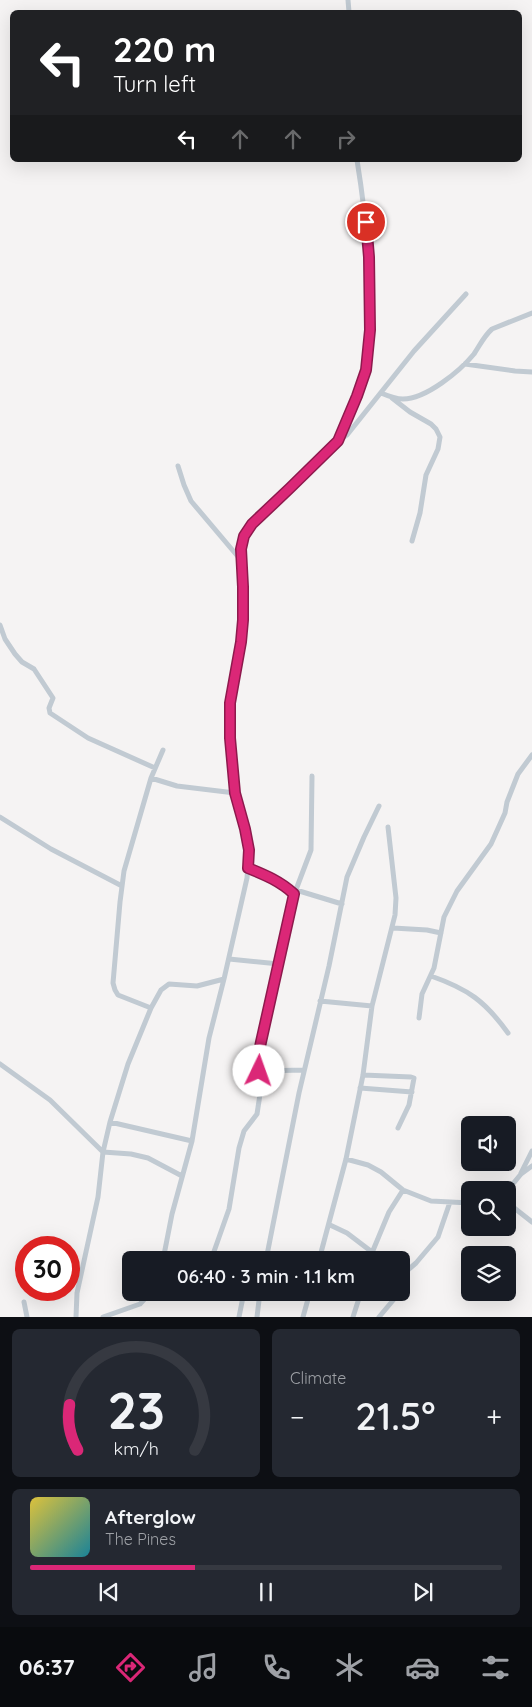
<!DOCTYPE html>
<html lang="en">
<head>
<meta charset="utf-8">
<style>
	body { margin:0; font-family:Quicksand,sans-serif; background:#242831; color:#f1f3f6; height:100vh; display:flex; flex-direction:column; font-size:19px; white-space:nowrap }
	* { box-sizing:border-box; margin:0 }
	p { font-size:16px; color:#9ea1a6 }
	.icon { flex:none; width:28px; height:28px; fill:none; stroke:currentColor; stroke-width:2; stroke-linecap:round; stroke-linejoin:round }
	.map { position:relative; height:1317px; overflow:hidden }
	.drawer { display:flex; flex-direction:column; gap:12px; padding:12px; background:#0d0f14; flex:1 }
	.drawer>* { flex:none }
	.guide { position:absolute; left:10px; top:10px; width:512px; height:152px; border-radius:8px; box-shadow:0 5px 20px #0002; background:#202124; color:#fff; overflow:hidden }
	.tools { position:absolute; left:461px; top:1116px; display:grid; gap:10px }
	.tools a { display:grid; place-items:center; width:55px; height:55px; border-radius:8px; background:#171b24; box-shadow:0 5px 20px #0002; font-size:25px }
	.speed { position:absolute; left:15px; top:1236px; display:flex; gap:10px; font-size:25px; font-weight:700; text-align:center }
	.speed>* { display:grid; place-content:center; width:65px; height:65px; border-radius:50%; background:#171b24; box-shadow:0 5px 20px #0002; line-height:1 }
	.speed .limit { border:8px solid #d22; background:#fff; color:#111 }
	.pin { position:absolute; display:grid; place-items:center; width:42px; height:42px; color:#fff; margin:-21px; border:2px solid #fff; border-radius:50%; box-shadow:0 1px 5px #0007 }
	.me { position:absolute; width:55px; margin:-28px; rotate:3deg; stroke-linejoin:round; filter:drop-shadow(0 0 4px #0008) }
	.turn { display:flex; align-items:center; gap:18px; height:105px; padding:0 20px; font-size:22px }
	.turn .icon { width:65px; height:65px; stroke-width:2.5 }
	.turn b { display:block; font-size:35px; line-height:42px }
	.lanes { display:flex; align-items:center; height:48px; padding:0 20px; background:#0003; justify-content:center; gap:25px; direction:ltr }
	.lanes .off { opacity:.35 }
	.big { font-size:38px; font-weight:600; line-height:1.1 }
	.drawer .widget { flex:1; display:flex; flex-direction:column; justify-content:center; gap:8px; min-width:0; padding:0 18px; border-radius:8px; background:#242831 }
	.drawer .dial { align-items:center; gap:0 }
	.dial svg { height:130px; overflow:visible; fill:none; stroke:#363941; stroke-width:7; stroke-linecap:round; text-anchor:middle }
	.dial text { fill:#f1f3f6; stroke:none }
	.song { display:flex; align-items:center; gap:15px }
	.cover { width:60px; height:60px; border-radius:8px; background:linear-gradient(135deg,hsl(50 70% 55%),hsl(190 70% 35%)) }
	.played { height:5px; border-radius:2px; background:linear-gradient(90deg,#db2777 35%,#363941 35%) }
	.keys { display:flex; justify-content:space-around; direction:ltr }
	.heat { display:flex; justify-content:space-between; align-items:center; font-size:28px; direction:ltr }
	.drawer .tiles { flex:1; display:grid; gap:12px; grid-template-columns:1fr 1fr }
	.widget:last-child { grid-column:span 2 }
	.trip { position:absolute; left:122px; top:1251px; width:288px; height:50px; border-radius:8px; background:#171b24; box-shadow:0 5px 20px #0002; font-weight:600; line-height:50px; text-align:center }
	.dock { display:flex; height:80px; justify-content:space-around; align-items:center; background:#090b0e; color:#9ea1a6 }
	.dock .icon { width:35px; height:35px }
	.dock .selected { color:#db2777 }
	.dock b { font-size:22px; color:#f1f3f6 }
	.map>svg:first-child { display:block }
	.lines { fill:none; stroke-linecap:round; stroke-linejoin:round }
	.street { stroke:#c1cad2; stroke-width:5 }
	.route-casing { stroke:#8e194d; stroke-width:12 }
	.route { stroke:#db2777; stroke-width:9 }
</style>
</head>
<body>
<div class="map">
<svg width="532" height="1317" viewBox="0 0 532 1317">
	<rect width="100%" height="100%" fill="#f5f3f3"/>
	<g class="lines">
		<path class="street" d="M348 0 349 12
			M465 364 515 371 532 372
			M381 393C388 396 395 399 403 399 426 399 460 371 474 354 480 345 484 336 492 329L532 313
			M392 398 410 412 431 424 436 429 440 437 438 449 426 475 420 513 412 541
			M338 440C348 417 361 394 366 369 370 350 370 328 370 308 370 258 365 209 357 160
			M178 466 184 485 191 501 240 559
			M0 625 5 639 15 654 22 662 34 669 53 698 49 708 50 713 88 738 155 768
			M151 778 177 786 235 793
			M0 817 51 849 122 886
			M248 868C265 875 280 881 294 895
			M296 890 342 904
			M393 928 427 930 441 933
			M229 959 279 964
			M431 976C468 989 485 1001 508 1033
			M320 1001 372 1006
			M151 1008 118 995 115 990 113 983 120 902 124 871 151 778 163 750
			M419 1018 422 994 434 968 444 917 457 891 491 844 505 813 507 802 518 774 532 755
			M0 1064 50 1100 103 1152 131 1154 148 1158 182 1176
			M259 1071 304 1070
			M363 1075 411 1077 414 1078 409 1105 398 1128
			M360 1088 412 1092
			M110 1122 192 1141
			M346 1159 368 1165 381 1172 403 1190 431 1201 470 1203
			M521 1173 532 1151
			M508 1190 521 1174 532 1166
			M508 1205 513 1207 532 1222
			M330 1225 347 1233 372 1252
			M164 1257 178 1260
			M163 1260 172 1214 192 1141 209 1038 224 979
			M211 1260 229 1209 239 1148 244 1131 257 1114 259 1101 261 1087 257 1062 261 1042 294 895 311 850 312 776
			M266 1260 299 1093 329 966 347 877 364 837 379 806
			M319 1260 346 1159 363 1075 372 1006 395 915 396 898 388 827
			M369 1260 389 1212 403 1190
			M401 1276 416 1263 438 1237 450 1202
			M24 1302 27 1317
			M76 1317 77 1293 98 1197 103 1152 110 1122 128 1064 151 1008 161 990 169 984 197 986 224 979 247 878 249 850 245 829 235 793 230 738 231 703 241 642 243 620V587L241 549 244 536 252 524 290 488 338 441 347 435 414 351 466 294
			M103 1317 140 1304 151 1292
			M239 1317 244 1292
			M257 1317 260 1292
			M303 1317 310 1292
			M353 1317 361 1292
			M379 1317 395 1298 397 1292"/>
	</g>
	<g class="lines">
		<defs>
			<path id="route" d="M259 1071 257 1062 261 1042 294 894C280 881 265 875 248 868L249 850 245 829 235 793 230 738V703L241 642 243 620V587L241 549 244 536 252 524 290 488 338 441 357 396 366 370 370 330 369 257 366 222"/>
		</defs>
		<use href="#route" class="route-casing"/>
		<use href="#route" class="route"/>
	</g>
</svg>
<div class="tools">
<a><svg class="icon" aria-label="sound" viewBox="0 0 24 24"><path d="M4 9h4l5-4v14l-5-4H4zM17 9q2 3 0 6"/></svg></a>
<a><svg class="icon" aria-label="search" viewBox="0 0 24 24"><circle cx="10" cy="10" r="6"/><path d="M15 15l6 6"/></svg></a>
<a><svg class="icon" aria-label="layers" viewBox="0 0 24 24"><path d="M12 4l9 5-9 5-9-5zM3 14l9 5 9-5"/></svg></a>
</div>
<div class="speed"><div class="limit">30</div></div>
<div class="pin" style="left:366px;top:222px;background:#d93025"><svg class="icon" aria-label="arrive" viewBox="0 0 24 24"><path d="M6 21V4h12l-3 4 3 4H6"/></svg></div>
<svg class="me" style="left:259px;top:1071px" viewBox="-20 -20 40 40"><circle r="19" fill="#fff"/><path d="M0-13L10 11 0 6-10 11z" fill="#db2777"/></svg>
<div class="trip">06:40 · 3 min · 1.1 km</div>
<div class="guide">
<div class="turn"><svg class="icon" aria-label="left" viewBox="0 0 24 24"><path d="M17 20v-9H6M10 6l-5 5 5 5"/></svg><div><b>220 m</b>Turn left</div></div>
<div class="lanes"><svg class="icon" aria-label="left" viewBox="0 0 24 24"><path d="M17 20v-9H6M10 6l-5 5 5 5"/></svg><svg class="icon off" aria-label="ahead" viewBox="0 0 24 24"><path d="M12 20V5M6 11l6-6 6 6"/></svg><svg class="icon off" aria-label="ahead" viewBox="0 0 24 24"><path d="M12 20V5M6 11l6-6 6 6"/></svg><svg class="icon off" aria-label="right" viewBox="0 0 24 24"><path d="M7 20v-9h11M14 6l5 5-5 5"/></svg></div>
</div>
</div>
<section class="drawer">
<div class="tiles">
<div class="widget dial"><svg viewBox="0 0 100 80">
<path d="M14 69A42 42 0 1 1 86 69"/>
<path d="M14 69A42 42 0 0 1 9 41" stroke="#db2777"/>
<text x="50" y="56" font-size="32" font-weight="700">23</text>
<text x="50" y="72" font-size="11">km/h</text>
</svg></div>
<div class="widget"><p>Climate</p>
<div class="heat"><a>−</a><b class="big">21.5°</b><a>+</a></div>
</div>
<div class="widget">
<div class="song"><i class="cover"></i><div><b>Afterglow</b><p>The Pines</p></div></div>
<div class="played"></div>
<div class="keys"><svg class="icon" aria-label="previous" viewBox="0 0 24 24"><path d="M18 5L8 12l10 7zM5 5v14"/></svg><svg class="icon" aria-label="pause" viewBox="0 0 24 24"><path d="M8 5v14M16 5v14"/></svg><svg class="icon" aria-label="next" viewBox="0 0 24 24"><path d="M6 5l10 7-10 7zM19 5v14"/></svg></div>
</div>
</div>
</section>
<nav class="dock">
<b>06:37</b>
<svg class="icon selected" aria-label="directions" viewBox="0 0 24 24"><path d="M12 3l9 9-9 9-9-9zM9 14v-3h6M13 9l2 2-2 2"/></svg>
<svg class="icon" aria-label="music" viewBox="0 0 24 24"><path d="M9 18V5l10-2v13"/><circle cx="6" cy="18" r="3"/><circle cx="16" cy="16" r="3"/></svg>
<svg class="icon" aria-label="phone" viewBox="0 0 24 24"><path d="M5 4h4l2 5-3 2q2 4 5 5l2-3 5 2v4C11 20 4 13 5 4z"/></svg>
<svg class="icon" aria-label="climate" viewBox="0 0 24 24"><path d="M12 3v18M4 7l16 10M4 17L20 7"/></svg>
<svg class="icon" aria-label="car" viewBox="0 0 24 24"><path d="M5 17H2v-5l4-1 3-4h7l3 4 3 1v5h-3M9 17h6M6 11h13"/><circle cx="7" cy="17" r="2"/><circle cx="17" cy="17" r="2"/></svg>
<svg class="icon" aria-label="filters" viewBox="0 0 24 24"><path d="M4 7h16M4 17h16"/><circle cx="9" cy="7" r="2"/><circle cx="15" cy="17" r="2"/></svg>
</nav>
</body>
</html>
